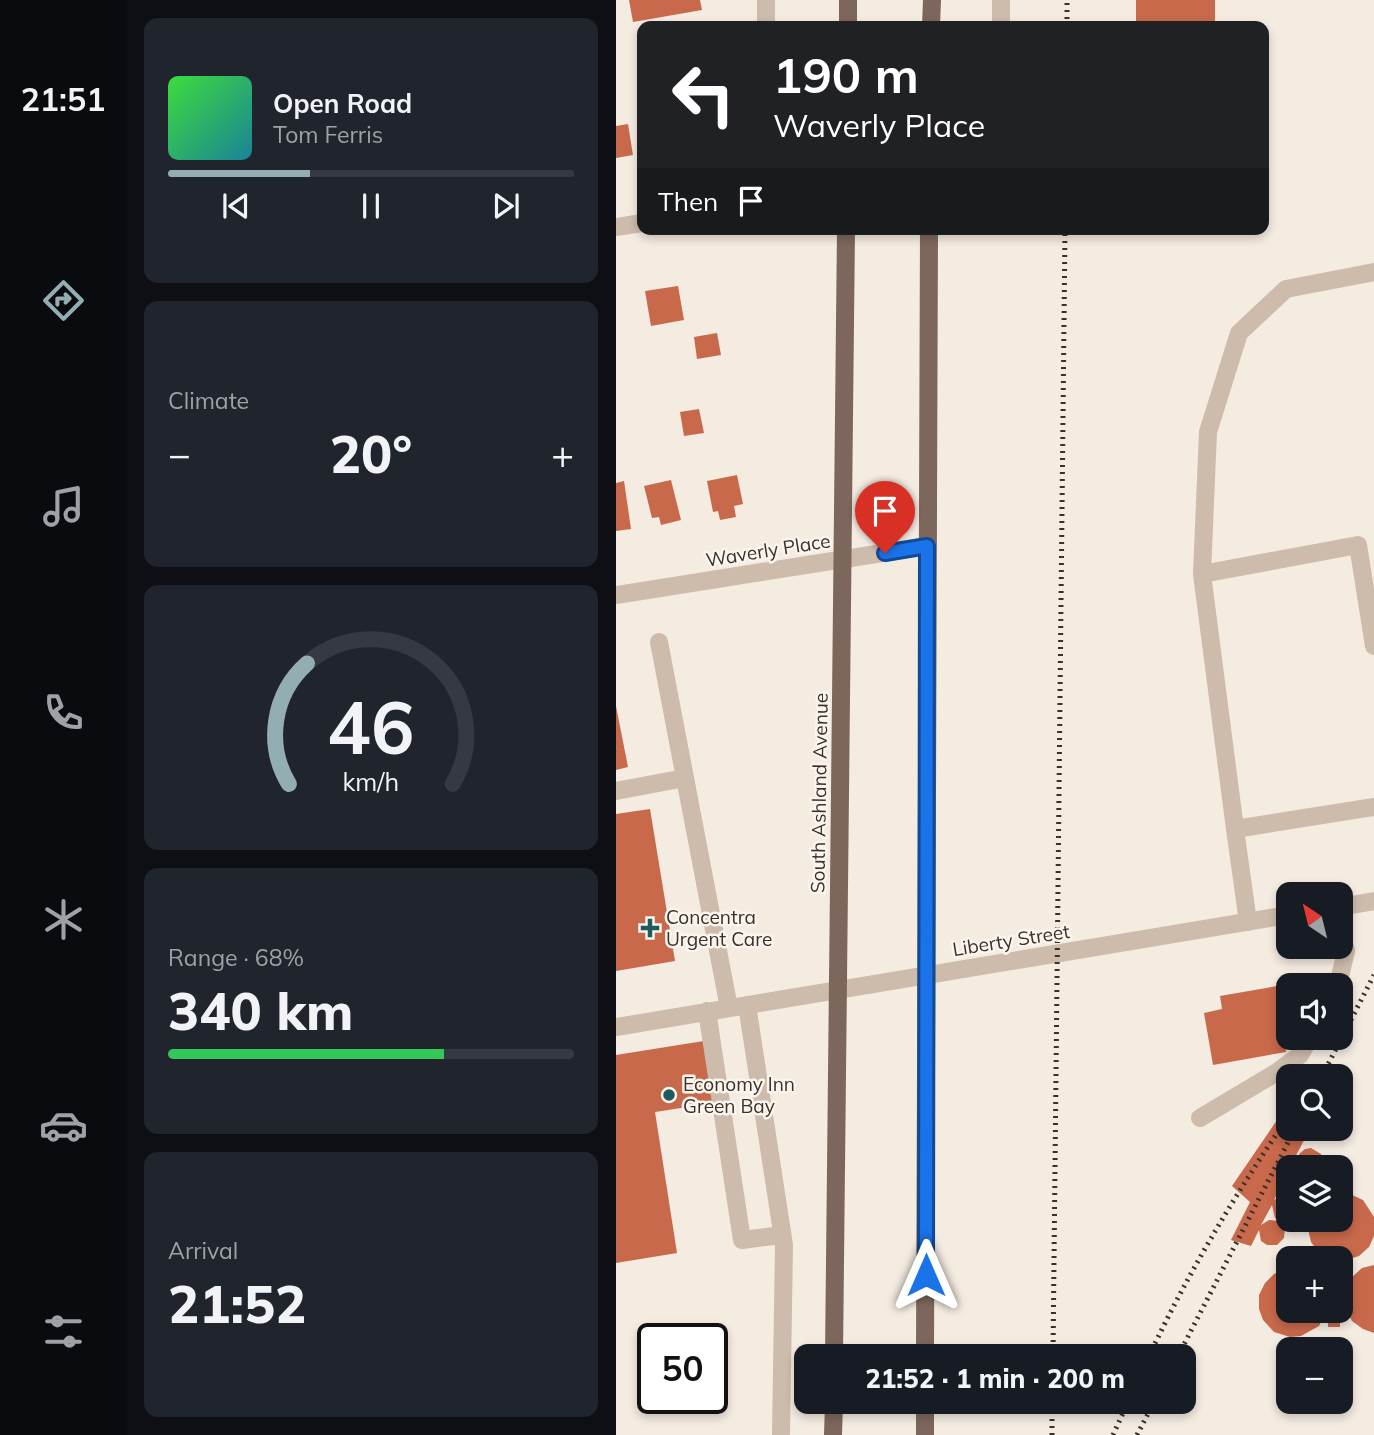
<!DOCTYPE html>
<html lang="en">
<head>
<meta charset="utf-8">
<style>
	body { margin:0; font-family:Mulish,sans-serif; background:#20242c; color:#f1f3f6; height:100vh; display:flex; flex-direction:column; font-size:26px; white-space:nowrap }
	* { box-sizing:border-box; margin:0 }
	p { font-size:23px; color:#9ea1a6 }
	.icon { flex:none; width:38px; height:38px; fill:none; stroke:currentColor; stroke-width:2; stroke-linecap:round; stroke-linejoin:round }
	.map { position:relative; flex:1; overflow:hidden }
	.drawer { display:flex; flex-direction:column; gap:18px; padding:18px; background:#0d0f14; width:490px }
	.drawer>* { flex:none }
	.guide { position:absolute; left:21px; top:21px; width:632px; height:214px; border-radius:14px; box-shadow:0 4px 10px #0003; background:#202124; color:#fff; overflow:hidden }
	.needle { width:46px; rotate:325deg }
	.buttons { position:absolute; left:660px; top:882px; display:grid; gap:14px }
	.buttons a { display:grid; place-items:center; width:77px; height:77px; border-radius:14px; background:#171b24; box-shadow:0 4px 10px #0003; font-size:35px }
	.speed { position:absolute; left:21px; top:1323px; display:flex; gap:14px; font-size:35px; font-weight:700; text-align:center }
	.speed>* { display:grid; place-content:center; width:91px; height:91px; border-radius:50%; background:#171b24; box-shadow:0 4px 10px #0003; line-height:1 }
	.speed .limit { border:4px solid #111; border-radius:10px; background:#fff; color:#111 }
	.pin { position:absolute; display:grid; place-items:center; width:60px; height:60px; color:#fff; margin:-72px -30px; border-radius:50% 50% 50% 0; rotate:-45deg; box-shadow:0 0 7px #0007 }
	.pin .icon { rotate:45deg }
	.me { position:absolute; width:77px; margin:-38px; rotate:0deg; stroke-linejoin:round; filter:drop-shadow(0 0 5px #0008) }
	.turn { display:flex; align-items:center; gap:24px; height:147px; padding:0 21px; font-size:32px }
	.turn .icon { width:91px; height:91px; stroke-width:2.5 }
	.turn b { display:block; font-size:49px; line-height:60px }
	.then { display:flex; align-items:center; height:66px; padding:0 21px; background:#0003; gap:14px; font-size:26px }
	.big { font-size:52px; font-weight:800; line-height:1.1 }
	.drawer .card { flex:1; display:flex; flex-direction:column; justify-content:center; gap:10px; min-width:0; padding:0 24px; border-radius:14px; background:#20242c }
	.drawer .dial { align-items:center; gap:0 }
	.dial svg { height:182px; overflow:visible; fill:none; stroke:#363941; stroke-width:7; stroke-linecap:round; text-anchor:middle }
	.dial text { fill:#f1f3f6; stroke:none }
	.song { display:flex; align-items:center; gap:21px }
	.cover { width:84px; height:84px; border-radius:10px; background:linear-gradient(135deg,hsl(120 70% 55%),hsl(190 70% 35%)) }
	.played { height:7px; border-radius:4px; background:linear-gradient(90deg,#92aeb2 35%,#363941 35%) }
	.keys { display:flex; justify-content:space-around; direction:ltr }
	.heat { display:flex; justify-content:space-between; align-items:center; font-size:38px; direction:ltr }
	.charge { height:10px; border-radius:5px; background:linear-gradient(90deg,#34c759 68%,#363941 0) }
	.trip { position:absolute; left:178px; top:1344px; width:402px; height:70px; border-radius:14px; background:#171b24; box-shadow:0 4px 10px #0003; font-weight:800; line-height:70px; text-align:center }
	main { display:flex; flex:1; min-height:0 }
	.tabs { display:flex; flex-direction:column; width:126px; justify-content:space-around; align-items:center; background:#090b0e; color:#9ea1a6 }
	.tabs .icon { width:49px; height:49px }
	.tabs .current { color:#92aeb2 }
	.tabs b { font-size:32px; color:#f1f3f6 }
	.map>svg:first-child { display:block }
	.building { fill:#c8694b }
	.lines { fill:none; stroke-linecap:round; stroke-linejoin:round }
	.minor { stroke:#cdbbac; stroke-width:18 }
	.major { stroke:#7d675c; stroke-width:18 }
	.rail { stroke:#3b302b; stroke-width:5; stroke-dasharray:2 5; stroke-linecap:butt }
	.route-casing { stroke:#114b97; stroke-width:18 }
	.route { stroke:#1a73e8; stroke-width:12 }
	.poi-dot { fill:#1f5a5e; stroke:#fbf5ee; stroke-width:2.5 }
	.labels { text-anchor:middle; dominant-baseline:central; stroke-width:5; stroke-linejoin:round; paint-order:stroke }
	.street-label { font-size:19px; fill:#3b302b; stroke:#fbf5ee }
	.poi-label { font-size:19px; fill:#3b302b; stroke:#fbf5ee; text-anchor:start }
</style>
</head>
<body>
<main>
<nav class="tabs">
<b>21:51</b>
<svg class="icon current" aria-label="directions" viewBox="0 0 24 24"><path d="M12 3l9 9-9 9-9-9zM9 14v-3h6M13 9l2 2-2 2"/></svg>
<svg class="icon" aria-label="music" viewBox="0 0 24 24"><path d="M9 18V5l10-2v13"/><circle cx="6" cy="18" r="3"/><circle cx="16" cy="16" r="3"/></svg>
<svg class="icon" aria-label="phone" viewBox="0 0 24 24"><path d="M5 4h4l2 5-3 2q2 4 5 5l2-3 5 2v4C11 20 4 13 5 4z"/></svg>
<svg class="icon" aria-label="climate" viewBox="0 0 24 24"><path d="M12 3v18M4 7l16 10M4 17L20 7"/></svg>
<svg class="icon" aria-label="car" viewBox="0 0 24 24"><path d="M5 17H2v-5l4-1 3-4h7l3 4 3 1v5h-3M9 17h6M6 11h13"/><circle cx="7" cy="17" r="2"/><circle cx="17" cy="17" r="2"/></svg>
<svg class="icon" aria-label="filters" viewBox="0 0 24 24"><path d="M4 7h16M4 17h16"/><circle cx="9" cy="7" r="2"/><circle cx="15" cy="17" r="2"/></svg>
</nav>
<section class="drawer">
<div class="card">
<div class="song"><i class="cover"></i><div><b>Open Road</b><p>Tom Ferris</p></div></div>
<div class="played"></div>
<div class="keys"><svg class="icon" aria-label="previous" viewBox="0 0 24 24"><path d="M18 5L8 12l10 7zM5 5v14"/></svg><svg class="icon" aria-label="pause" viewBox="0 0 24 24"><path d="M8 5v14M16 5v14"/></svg><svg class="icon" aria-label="next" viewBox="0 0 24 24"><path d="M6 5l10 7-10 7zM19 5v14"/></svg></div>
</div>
<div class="card"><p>Climate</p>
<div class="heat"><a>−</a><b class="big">20°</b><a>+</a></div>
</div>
<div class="card dial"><svg viewBox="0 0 100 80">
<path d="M14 69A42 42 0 1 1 86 69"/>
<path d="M14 69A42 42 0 0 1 22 16" stroke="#92aeb2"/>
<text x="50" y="56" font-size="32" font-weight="700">46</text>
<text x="50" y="72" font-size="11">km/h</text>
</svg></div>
<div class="card"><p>Range · 68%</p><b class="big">340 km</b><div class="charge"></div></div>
<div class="card"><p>Arrival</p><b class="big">21:52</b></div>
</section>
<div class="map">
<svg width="758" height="1435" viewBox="0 0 758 1435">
	<rect width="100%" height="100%" fill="#f4ebe1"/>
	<path class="building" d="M13 0H84L86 10 17 22Z
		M520 0H599V26H520Z
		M12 124 17 155 0 158V126Z
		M62 286 68 320 35 326 29 291Z
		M101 333 105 355 81 359 78 337Z
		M83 409 88 433 68 436 64 412Z
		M121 475 127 504 118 506 120 517 104 520 102 511 97 512 91 481Z
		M55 480 65 520 45 525 43 517 36 518 28 486Z
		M8 481 15 529 0 531V483Z
		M0 706 12 767 0 770Z
		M34 809 59 961 0 971V814Z
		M661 986 670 1052 597 1065 588 1013 606 1009 604 996Z
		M94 1040 104 1102 39 1112 61 1253 0 1263V1055Z
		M672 1104V1129H694L674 1167H672V1193L669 1184V1177L658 1200 665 1196H672V1220L665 1221 659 1218 656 1205 645 1225 653 1220 662 1221 669 1228 668 1238 661 1245H651L645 1241 643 1230 635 1246 615 1240 634 1202 616 1186Z
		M695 1148 705 1154 706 1163 704 1167H683V1154L689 1149Z
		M724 1193 734 1194 747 1200 758 1217V1236L753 1247 743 1256 727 1261 724 1258H713L703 1253 695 1242 692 1229V1220H724Z
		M758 1265V1333L747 1329 736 1321 731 1311 728 1300 730 1287 735 1278 746 1268Z
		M672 1268V1311H711L703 1326 685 1336 674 1337 658 1332 647 1320 643 1309V1295L649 1283 658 1274Z
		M712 1313H724V1327H712Z"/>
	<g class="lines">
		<path class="minor" d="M150 26V0
			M385 26V0
			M0 227 26 223
			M586 574 592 432 623 333 670 289 758 272
			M0 595 311 546
			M43 642 113 1008
			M0 791 69 778
			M619 829 586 574 742 545 758 646
			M724 907 758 901
			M632 922 619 829 758 807
			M722 985 730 951 724 930
			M131 1005 168 1245 165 1435
			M91 1011 126 1240 166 1235
			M0 1027 672 915
			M584 1118 661 1072 684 1055 694 1038"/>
		<path class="major" d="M232 26V0
			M315 26 316 0
			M218 1356 230 229
			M309 1356 313 229
			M217 1435 218 1402
			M309 1435V1402"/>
		<path class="rail" d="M451 26V0
			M706 1076 758 975
			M437 1356 449 229
			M533 1356C572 1273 620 1193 672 1117
			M562 1356 679 1129
			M436 1435V1402
			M497 1435 512 1402
			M521 1435 538 1402"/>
	</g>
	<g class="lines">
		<defs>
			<path id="route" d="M269 553 311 546 310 1275"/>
		</defs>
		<use href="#route" class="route-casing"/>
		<use href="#route" class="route"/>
	</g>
	<g class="poi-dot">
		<path d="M30.5 917.5h7v7h7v7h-7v7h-7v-7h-7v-7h7z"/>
		<circle cx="53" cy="1095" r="7"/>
	</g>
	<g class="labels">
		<g class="street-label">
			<text transform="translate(152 550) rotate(-9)">Waverly Place</text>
			<text transform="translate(203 793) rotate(-89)">South Ashland Avenue</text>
			<text transform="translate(395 940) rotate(-9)">Liberty Street</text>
		</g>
		<g class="poi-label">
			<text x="50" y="917">Concentra<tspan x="50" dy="22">Urgent Care</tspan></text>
			<text x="67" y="1084">Economy Inn<tspan x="67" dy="22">Green Bay</tspan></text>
		</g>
	</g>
</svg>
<div class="buttons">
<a><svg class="needle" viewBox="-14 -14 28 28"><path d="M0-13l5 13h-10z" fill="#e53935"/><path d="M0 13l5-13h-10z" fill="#9ea1a6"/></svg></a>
<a><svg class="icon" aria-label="sound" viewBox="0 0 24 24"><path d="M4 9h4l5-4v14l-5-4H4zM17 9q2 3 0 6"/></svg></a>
<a><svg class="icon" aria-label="search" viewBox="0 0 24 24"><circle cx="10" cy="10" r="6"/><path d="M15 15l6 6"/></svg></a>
<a><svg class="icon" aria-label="layers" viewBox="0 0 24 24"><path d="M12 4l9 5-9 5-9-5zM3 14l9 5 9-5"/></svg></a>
<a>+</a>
<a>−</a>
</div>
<div class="speed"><div class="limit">50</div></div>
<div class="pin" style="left:269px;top:553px;background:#d93025"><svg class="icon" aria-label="arrive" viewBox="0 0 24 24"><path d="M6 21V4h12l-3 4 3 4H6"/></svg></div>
<svg class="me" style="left:310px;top:1275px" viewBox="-20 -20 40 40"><path d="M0-17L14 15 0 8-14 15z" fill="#1a73e8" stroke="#fff" stroke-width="4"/></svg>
<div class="trip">21:52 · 1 min · 200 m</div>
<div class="guide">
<div class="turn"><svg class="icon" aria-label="left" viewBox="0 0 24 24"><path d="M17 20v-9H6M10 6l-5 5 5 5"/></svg><div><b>190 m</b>Waverly Place</div></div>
<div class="then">Then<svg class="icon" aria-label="arrive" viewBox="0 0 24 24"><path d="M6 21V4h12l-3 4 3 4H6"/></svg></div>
</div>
</div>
</main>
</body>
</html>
